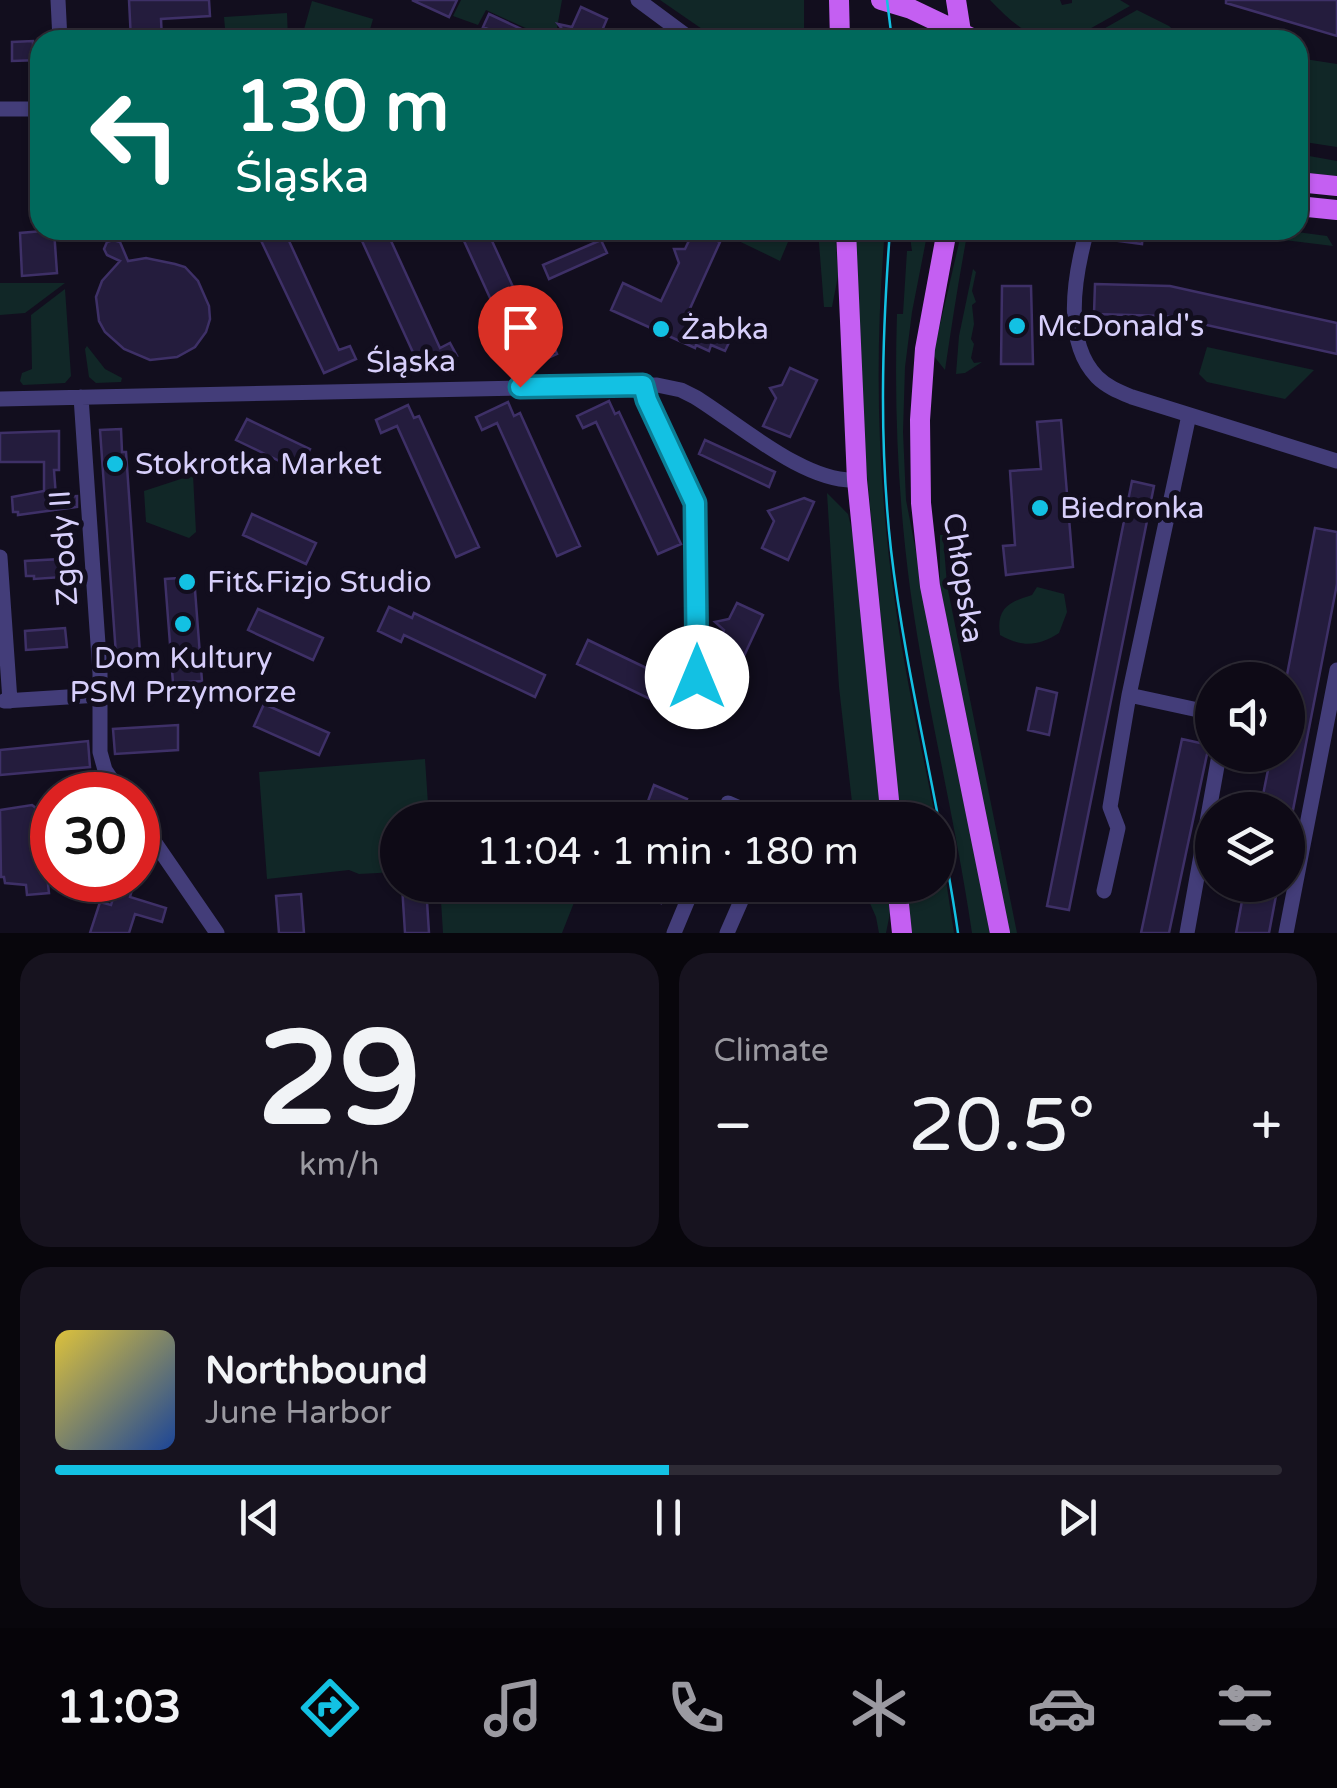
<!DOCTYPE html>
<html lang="en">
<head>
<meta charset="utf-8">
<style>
	body { margin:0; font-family:"Varela Round",sans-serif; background:#17131f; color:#f1f3f6; height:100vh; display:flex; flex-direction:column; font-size:38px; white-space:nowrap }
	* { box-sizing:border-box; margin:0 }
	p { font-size:32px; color:#9b9aa1 }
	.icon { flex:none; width:55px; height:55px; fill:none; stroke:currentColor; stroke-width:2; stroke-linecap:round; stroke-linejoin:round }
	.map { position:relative; height:933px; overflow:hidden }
	.side { display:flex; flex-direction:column; gap:20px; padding:20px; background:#08060c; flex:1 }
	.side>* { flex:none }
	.hud { position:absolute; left:30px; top:30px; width:1278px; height:210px; border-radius:30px; box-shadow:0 2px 8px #0004,0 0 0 2px #2e2b35; background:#00695c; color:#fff; overflow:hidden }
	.controls { position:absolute; left:1195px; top:662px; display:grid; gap:20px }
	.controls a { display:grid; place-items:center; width:110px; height:110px; border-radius:50%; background:#0e0a16; box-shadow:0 2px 8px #0004,0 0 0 2px #2e2b35; font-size:50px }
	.speed { position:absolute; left:30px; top:772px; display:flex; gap:20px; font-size:50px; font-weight:700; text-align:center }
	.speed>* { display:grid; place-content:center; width:130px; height:130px; border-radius:50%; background:#0e0a16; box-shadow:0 2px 8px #0004,0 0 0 2px #2e2b35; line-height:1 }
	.speed .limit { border:15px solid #d22; background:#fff; color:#111 }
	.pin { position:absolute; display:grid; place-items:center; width:85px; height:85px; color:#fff; margin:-102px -42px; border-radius:50% 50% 50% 0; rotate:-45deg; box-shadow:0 0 10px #0007 }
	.pin .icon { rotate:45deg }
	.me { position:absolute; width:110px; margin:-55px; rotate:0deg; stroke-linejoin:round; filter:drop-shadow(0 0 8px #0008) }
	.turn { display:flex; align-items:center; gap:35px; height:210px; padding:0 40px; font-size:45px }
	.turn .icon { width:130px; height:130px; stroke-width:2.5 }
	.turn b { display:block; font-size:70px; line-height:85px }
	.big { font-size:75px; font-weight:600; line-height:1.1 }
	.side .widget { flex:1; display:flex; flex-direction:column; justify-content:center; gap:15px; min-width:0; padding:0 35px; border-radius:30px; background:#17131f }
	.side .dial { align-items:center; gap:0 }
	.dial b { font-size:130px; line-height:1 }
	.song { display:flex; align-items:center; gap:30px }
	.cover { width:120px; height:120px; border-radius:15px; background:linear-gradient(135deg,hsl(50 70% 55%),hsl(220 70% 35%)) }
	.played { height:10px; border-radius:5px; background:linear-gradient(90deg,#13c1e3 50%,#2e2b35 50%) }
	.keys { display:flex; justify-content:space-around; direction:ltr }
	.heat { display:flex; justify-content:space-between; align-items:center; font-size:55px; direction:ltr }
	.side .tiles { flex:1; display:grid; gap:20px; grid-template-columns:1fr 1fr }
	.widget:last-child { grid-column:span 2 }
	.trip { position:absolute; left:380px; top:802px; width:575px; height:100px; border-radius:50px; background:#0e0a16; box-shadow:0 2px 8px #0004,0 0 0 2px #2e2b35; font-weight:600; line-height:100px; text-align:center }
	.dock { display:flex; height:160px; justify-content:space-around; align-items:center; background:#060409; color:#9b9aa1 }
	.dock .icon { width:70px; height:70px }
	.dock .selected { color:#13c1e3 }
	.dock b { font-size:45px; color:#f1f3f6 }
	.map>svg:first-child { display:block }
	.green { fill:#112727 }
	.building { fill:#241c3d; stroke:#3e3067; stroke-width:2.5 }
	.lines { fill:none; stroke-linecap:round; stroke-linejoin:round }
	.minor { stroke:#433d79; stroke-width:15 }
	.major { stroke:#c45ff2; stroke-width:20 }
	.tram { stroke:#13c1e3; stroke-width:2.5 }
	.route-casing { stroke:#0c7d94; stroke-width:25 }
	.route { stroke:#13c1e3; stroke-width:18 }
	.poi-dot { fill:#13c1e3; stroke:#120e1e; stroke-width:4 }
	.labels { text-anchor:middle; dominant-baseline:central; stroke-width:10; stroke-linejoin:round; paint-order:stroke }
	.poi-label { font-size:30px; fill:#d7cffb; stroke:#120e1e; text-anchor:start }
	.street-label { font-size:30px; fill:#d7cffb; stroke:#120e1e }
</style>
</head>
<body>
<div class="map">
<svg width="1337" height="933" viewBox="0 0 1337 933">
	<rect width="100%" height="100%" fill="#120e1e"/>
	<path class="green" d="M461 0H562L557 28 541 35 486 10 478 25 453 16Z
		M660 0H804V40H718Z
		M990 0H1060L1062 5 1072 3V0H1120L1130 6C1065 43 1048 61 990 0Z
		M312 1 373 19 367 40H301Z
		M1137 10 1169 26 1185 40H1084Z
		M287 13 288 40H226L224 17Z
		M1298 58 1337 64V147L1298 141Z
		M1298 154 1337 161V176L1298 172Z
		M716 230H793L780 261Z
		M818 230H835L838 276 832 307H824Z
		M855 230H885C874 357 877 484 896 610 906 681 922 750 936 820H900L863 433Z
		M909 230H928L912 312 905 367 903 432 906 500 990 933H972C955 817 926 704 910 588 898 497 894 406 897 314H903L907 251H912Z
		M962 230H968C959 277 952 323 945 370L933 355Z
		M1201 230H1282L1327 236 1333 246Z
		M973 269 976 272 972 291 976 302 972 305 974 324 971 339 974 344 971 358 974 363 982 362 965 373 956 374 959 336Z
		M0 283H65L25 313 0 315Z
		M65 289 71 376 65 383 23 385 20 381 22 373 32 369 31 315Z
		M87 346 105 369 122 378 121 382 96 383 89 377 85 349Z
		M1207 347 1314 370 1285 399 1207 382 1199 374Z
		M193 475 196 532 189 538 146 522 144 491Z
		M827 493 848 514 853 535 881 820H854L839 687Z
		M940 535H943L947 585 1017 933H1008L940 588Z
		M1037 587 1064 594 1067 612 1059 633C1038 647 1021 647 1000 635 996 608 1009 602 1032 595Z
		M425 759 429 819 500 816 501 820H398L397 872 359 874 349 870 267 879 259 772Z
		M938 828 954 933H911L906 885H938Z
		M440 885H569L570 892 577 895 562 933H443Z
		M862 885H887L890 913 886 933H879L876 917Z"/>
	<path class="building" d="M129 0H209L210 16 161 19 162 40H131Z
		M412 0H457L449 17Z
		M1226 0H1337V36L1226 3Z
		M581 7 607 19 598 40H571L558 24 572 27Z
		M489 14 545 40H513L483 27Z
		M33 41V48L40 47V60L12 61V42Z
		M54 230 57 273 22 276 20 233Z
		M256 230H284L339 350 350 346 356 359 324 373Z
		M357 230H386L440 348 450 343 457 356 425 370 416 359Z
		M459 230H487L540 346 551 341 557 354 526 368 517 357Z
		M694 230 720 242 688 313 733 334 725 351 711 345 709 351 696 345 695 348 611 310 623 283 661 301 679 263 674 249H685Z
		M1098 230 1143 231 1142 244 1096 238Z
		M113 240 120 242 128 261 146 258 175 264 185 267 198 281 209 306 210 319 206 332 195 347 177 357 150 360 124 349 105 332 99 321 96 297 102 281 120 261 107 255 104 249 107 242Z
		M601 240 607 253 549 279 543 265Z
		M1095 284 1170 286 1337 323V354L1166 316 1094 314Z
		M1002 286H1031L1033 364H1001Z
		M790 368 817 380 790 437 763 426 776 398 770 388 782 385Z
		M609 401 615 414 619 412 681 544 658 554 596 422 583 428 577 416Z
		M508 402 514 416 520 413 580 546 557 556 497 423 482 430 476 417Z
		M408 405 414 418 419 416 479 547 456 557 397 426 381 433 376 420Z
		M247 419 310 449 300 471 236 440Z
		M1061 420 1073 567 1006 575 1003 546 1015 545 1010 471 1041 469 1037 422Z
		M121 429 122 452H126L140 653 116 655 100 430Z
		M59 431V470H54L56 497 77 496V507L18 515V512H13L12 497 44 491V462H0V433Z
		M705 440 775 472 769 487 699 454Z
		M1132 481 1154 486 1069 910 1047 906Z
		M804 498 814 502 788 560 762 548 774 521 768 511Z
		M252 514 316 543 306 564 243 535Z
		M1315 528 1337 532V584L1320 672 1293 810H1260L1271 755H1288L1286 680Z
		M72 552 74 580 62 582V577L34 579V576H26L25 561 60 559V553Z
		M194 577 202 681 173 683 165 579Z
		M737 603 763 615 737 671 711 659 724 630 715 622 729 619Z
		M389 607 412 618 414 613 545 675 535 697 404 635 401 642 378 631Z
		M258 609 323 638 313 660 248 630Z
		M65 628 67 647 26 650 25 631Z
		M588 640 663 676 674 654 685 659 666 703 653 697 652 700 577 664Z
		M1037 688 1057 693 1049 735 1028 730Z
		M264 704 329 733 319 755 254 726Z
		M178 725V750L115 754 113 729Z
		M1182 739 1209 745 1169 933H1141Z
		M88 741 90 767 0 775V750Z
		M654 785 687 799 678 820H641Z
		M32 805 40 811 49 893 27 895 26 885 5 883 4 877H1L0 810Z
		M402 885H426L429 933H405Z
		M620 885H667L661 903Z
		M1245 885H1278L1269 933H1236Z
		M117 886 132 890 130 897 166 908 162 922 135 914 129 933H90L100 902 111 905Z
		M301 894 304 933H279L276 896Z"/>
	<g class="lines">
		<path class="minor" d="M58 0 60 40
			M638 0 692 40
			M0 109H40
			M1087 230C1075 273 1062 341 1097 377 1107 387 1120 392 1132 397L1337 461
			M643 385 647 400 695 503 697 698
			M81 397 100 673V752L105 770 122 795
			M0 399 657 385 681 390 695 397C739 424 806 484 857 480
			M1189 415 1129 695 1212 713
			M0 557 10 701
			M4 701 99 695
			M138 818 217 933
			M721 820 728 803 768 820
			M1104 891 1118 828 1110 807 1129 695
			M674 933 694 885
			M727 933 748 885
			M1187 933 1219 755
			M1286 933 1337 670"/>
		<path class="major" d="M839 0 840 40
			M881 0 911 9 976 40
			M956 0 962 38
			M1298 182 1337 186
			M1298 206 1337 210
			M846 230 857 480 891 820
			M947 230 925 349 920 420 921 503 930 586 1000 933
			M897 885 902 933"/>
		<path class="tram" d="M887 0 892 40
			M890 230C882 337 879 443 891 550 906 679 940 805 958 933"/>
	</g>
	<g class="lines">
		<defs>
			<path id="route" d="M520 387 643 385 647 400 695 503 697 677"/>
		</defs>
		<use href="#route" class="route-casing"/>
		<use href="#route" class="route"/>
	</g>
	<g class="poi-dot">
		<circle cx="1017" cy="326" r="10"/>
		<circle cx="661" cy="329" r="10"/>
		<circle cx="115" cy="464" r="10"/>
		<circle cx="1040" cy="508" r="10"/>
		<circle cx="187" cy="582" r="10"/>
		<circle cx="183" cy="624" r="10"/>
	</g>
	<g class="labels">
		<g class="poi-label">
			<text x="1037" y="326">McDonald's</text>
			<text x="681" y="329">Żabka</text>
			<text x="135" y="464">Stokrotka Market</text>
			<text x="1060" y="508">Biedronka</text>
			<text x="207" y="582">Fit&amp;Fizjo Studio</text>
			<text x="183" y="658" text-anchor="middle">Dom Kultury<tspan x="183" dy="34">PSM Przymorze</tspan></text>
		</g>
		<g class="street-label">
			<text transform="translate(411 362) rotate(-1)">Śląska</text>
			<text transform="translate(64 548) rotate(-94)">Zgody II</text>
			<text transform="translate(963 578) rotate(81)">Chłopska</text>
		</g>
	</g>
</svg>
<div class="controls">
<a><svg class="icon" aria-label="sound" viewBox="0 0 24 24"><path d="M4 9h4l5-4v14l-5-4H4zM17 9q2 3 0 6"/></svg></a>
<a><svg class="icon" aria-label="layers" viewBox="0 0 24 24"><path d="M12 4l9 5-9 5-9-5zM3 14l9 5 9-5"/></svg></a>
</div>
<div class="speed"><div class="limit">30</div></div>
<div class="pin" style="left:520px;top:387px;background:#d93025"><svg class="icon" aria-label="arrive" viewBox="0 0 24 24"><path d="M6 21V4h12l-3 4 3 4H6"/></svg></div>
<svg class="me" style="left:697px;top:677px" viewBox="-20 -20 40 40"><circle r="19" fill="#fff"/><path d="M0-13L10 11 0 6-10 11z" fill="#13c1e3"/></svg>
<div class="trip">11:04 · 1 min · 180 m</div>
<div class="hud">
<div class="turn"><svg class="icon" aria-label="left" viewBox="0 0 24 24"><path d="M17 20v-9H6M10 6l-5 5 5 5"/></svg><div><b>130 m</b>Śląska</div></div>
</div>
</div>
<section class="side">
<div class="tiles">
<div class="widget dial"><b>29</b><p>km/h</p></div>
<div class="widget"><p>Climate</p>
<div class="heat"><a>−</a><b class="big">20.5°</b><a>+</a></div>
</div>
<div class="widget">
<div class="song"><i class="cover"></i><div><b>Northbound</b><p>June Harbor</p></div></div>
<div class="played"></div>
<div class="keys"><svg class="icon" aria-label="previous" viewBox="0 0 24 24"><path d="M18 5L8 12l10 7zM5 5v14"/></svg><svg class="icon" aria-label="pause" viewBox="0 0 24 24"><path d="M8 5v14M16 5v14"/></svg><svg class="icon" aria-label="next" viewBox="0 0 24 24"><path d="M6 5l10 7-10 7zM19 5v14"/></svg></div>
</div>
</div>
</section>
<nav class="dock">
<b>11:03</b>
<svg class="icon selected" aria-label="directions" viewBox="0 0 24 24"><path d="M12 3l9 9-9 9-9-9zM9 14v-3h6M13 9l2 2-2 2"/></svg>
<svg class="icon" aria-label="music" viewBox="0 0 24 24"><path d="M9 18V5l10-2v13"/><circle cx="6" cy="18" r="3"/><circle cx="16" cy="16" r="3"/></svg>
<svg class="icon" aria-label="phone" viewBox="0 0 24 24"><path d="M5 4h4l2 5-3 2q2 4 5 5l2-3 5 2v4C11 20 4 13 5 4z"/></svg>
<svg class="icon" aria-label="climate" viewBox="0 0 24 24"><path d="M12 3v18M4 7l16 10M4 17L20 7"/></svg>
<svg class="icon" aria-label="car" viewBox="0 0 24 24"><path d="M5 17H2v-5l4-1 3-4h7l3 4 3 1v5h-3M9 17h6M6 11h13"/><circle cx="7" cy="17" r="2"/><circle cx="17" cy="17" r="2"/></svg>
<svg class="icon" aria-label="filters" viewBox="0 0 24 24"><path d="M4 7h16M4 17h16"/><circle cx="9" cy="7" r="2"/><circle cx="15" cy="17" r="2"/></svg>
</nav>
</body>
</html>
